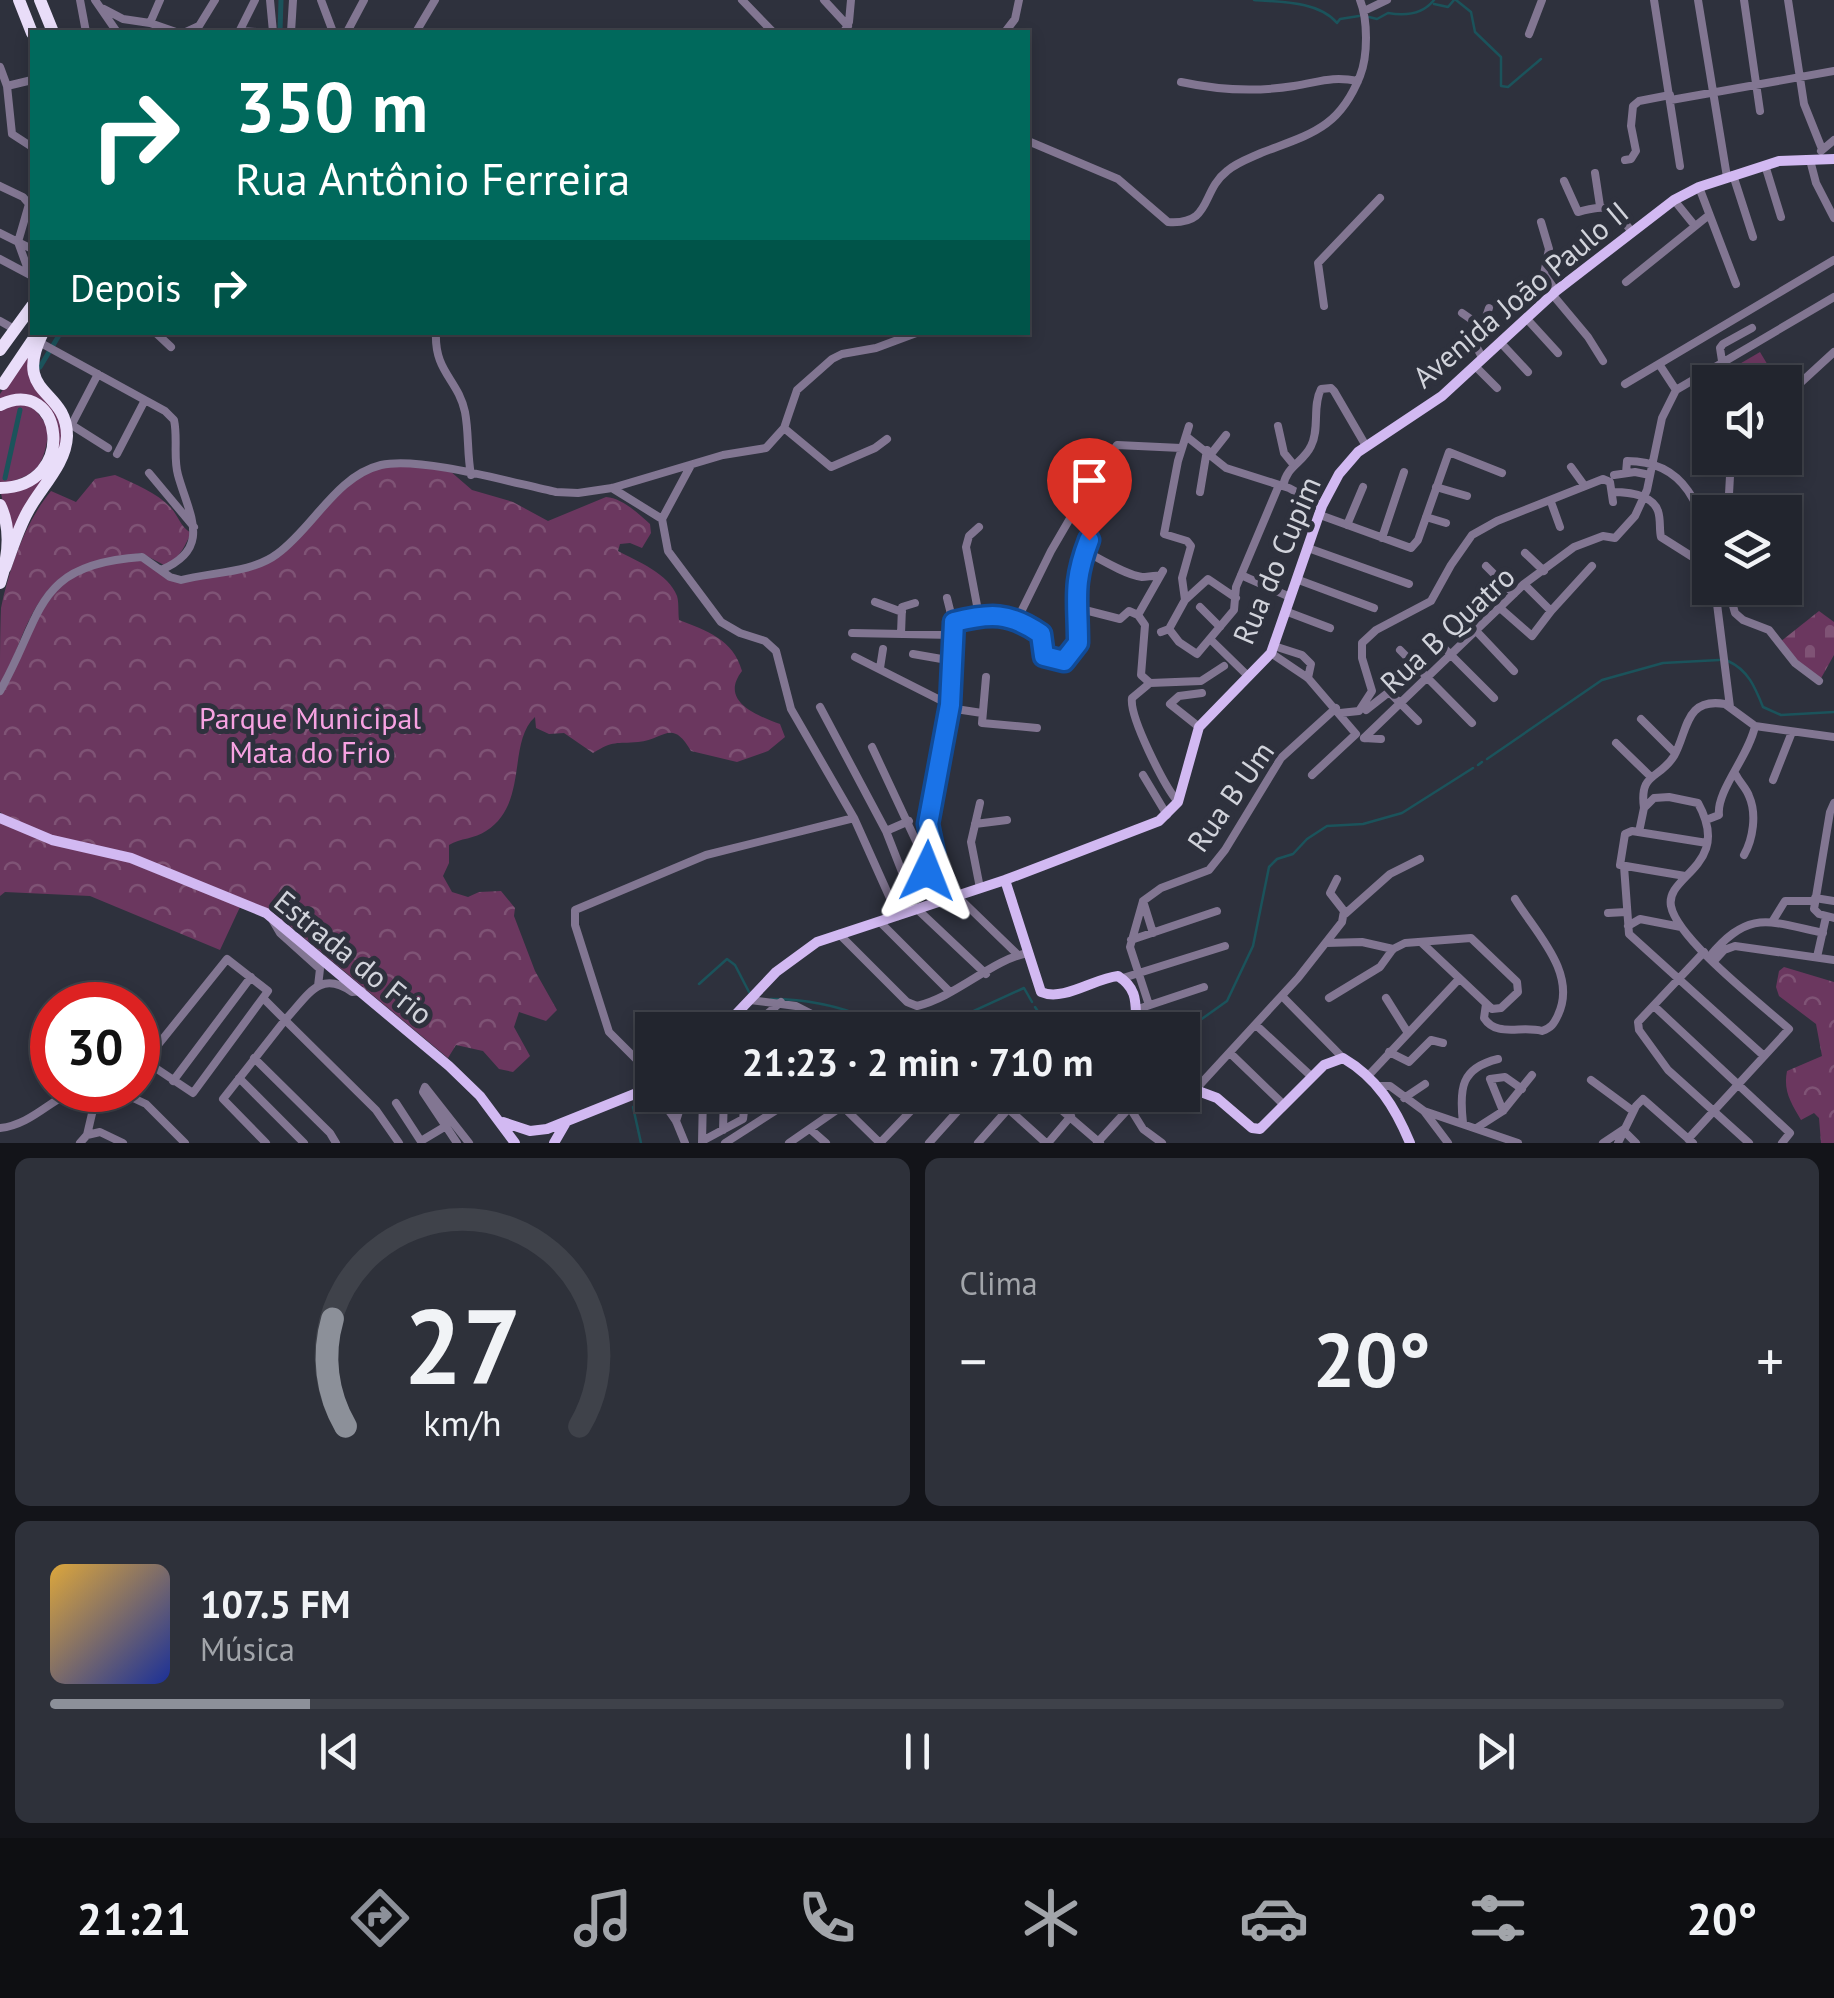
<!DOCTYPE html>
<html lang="pt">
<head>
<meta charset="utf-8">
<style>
	body { margin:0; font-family:"PT Sans",sans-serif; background:#2e313a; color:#f1f3f6; height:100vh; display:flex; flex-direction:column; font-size:38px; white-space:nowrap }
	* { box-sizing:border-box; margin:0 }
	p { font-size:32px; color:#a2a5aa }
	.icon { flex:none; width:55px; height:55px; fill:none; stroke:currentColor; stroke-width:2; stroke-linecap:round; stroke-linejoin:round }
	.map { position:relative; height:1143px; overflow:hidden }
	.side { display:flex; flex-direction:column; gap:15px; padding:15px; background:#131419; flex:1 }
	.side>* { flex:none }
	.top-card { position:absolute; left:30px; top:30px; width:1000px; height:305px; border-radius:0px; box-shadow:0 5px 15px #0003,0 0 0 2px #3f424a; background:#00695c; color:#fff; overflow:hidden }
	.controls { position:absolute; left:1692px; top:365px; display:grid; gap:20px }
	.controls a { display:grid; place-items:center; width:110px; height:110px; border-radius:0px; background:#22252e; box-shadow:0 5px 15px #0003,0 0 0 2px #3f424a; font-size:50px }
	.speed { position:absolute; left:30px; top:982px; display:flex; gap:20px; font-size:50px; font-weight:700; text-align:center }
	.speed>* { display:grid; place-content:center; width:130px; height:130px; border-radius:50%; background:#22252e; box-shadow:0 5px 15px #0003,0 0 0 2px #3f424a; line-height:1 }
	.speed .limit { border:15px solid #d22; background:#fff; color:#111 }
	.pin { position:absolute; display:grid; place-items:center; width:85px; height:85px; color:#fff; margin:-102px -42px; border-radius:50% 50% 50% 0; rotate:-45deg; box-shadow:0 0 10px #0007 }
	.pin .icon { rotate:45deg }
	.me { position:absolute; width:110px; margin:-55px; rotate:2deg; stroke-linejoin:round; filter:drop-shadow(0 0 8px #0008) }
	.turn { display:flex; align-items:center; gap:35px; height:210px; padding:0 40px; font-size:45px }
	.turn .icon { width:130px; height:130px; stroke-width:2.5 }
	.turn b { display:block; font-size:70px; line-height:85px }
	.then { display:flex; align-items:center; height:95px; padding:0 40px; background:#0003; gap:20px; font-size:38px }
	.big { font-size:75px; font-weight:700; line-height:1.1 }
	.side .widget { flex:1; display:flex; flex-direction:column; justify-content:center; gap:15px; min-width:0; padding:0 35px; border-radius:15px; background:#2e313a }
	.side .dial { align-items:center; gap:0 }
	.dial svg { height:260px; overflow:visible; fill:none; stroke:#3f424a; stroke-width:7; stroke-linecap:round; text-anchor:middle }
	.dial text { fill:#f1f3f6; stroke:none }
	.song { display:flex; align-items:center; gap:30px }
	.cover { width:120px; height:120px; border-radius:15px; background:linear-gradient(135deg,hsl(40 70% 55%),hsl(230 70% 35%)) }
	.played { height:10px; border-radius:5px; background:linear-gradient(90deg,#8c9099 15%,#3f424a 15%) }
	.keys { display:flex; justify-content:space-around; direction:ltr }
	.heat { display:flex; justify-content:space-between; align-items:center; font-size:55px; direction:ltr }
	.side .tiles { flex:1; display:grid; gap:15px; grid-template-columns:1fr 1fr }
	.widget:last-child { grid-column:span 2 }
	.trip { position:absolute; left:635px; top:1012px; width:565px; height:100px; border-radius:0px; background:#22252e; box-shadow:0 5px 15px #0003,0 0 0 2px #3f424a; font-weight:700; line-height:100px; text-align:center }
	.dock { display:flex; height:160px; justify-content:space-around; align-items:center; background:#0e0f12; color:#a2a5aa }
	.dock .icon { width:70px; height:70px }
	.dock .selected { color:#8c9099 }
	.dock b { font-size:45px; color:#f1f3f6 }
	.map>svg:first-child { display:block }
	.green { fill:#6b375f }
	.forest { fill:url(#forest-crowns) }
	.cemetery { fill:url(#cemetery-stones) }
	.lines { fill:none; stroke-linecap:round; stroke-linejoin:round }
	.stream { stroke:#1b535b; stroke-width:2.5 }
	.canal { stroke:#1b535b; stroke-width:5 }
	.minor { stroke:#827692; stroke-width:8 }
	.major { stroke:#d2b9f2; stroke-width:10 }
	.highway { stroke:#e9ddf9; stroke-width:12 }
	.route-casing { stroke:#114b97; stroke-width:25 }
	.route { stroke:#1a73e8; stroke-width:18 }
	.labels { text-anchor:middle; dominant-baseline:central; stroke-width:10; stroke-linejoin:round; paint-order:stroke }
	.street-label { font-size:30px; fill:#d1d3db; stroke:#2e313d }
	.park-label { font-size:30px; fill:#f7a2e2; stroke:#2e313d }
</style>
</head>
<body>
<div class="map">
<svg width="1834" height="1143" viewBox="0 0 1834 1143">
	<defs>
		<pattern id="forest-crowns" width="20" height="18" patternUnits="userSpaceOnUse" patternTransform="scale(2.5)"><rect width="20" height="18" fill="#6b375f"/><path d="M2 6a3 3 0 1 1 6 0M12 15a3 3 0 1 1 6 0" fill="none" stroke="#7f5375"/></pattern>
		<pattern id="cemetery-stones" width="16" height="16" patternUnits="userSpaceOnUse" patternTransform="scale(2.5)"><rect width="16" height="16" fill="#6b375f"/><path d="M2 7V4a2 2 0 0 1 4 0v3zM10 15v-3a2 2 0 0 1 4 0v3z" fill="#7f5375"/></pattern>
	</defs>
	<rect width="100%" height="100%" fill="#2e313d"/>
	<path class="green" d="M33 345 29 363 62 415 65 436 12 543 0 489 10 490 53 458 46 410 0 401V394Z
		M1760 352 1778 382H1710V415L1695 390Z
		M17 403 34 408 49 428C44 467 38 475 0 485V409Z"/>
	<path class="forest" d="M392 464 450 471 472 490 513 502 548 521 606 497C622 498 639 514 650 524L651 533 642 548 630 543 620 544 618 551C637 561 669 574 677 596 679 602 678 612 679 620 707 631 733 639 742 671 719 701 756 715 780 724L785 737 768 751 737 762 691 751C672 718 665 739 638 742 616 744 614 740 593 753L564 733 549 734 536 728 535 717C507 742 529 804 486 831 475 839 460 838 449 845V863L443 876 452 892 468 897 479 892 501 891 515 908 514 916 535 971 557 1010 546 1021 519 1012 514 1027 530 1056 513 1072 499 1069 483 1051 456 1045 448 1058 289 925 239 897 119 850H99L240 907 220 950 90 896 5 892 0 896V821L36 838 14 825 0 812V693L31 624 62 584 84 569 141 556 171 579 268 561 363 472Z
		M115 475C135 484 156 492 171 508 179 517 180 526 191 533 184 547 180 559 164 565L141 553C121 557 99 560 80 567 31 586 21 647 0 689 0 663 0 633 1 608 9 569 25 522 51 491L76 502 95 479Z
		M1784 967 1834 982V1143H1821L1819 1118 1814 1113 1801 1120C1791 1103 1783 1091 1787 1071L1822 1056 1816 1024 1779 996 1776 987 1779 971Z"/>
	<path class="cemetery" d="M1819 611 1834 622V655L1820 680 1800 665 1780 642Z"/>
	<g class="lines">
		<path class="stream" d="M1254 0C1280 2 1319 1 1337 23L1340 19 1359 16
			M1456 0 1471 12 1475 32 1501 57V86L1508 87 1541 59
			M1434 4 1448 7 1454 0
			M1369 17 1377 19 1388 13C1405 16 1423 14 1434 0
			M1728 661C1748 670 1755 687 1763 707L1781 715 1834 712
			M1487 759 1602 680 1663 663 1719 660
			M1478 765 1482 762
			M699 984 727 959 735 965 749 992
			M771 999C815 999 854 1009 893 1030
			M1035 1007C1046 1025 1058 1025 1077 1024L1079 1030
			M932 1030 1024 988 1032 1002
			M1182 1033 1227 1001 1253 946 1269 867 1277 859 1293 854 1307 839 1327 826 1363 824 1402 813 1473 768
			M633 1107 641 1143"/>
		<path class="canal" d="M280 32 281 0
			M40 367 61 332
			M5 478 20 410"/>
		<path class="minor" d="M80 0 86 32
			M95 0 117 32
			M270 0 273 32
			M321 0 333 32
			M742 0 773 32
			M824 0 848 26
			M1654 0 1680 166
			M1698 0 1727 177
			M1744 0 1760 111
			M1788 0 1804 104 1822 149
			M104 9 123 19 150 23 160 0
			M1364 11 1387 0
			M150 23 176 32
			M240 31 256 32
			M186 32 199 26 215 0
			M239 32 255 0
			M291 32 293 0
			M347 32 364 0
			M416 32 435 0
			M844 32 849 22 851 0
			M1005 32 1015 19 1019 0
			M1529 34 1542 0
			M0 67 7 86 12 134 32 147
			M1181 82C1218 90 1257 92 1294 86 1320 82 1331 76 1358 81
			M7 86 32 80
			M1671 100 1834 71
			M1028 141 1118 179 1168 222C1213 225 1200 192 1227 171 1236 163 1250 158 1261 153 1310 134 1339 129 1360 76 1368 56 1368 20 1360 0
			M1821 151 1834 140
			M1625 160 1631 159 1636 151 1631 126 1633 106 1639 101 1670 95
			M1810 160 1816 183 1834 218
			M1765 165 1781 217
			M1595 173 1600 206
			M1733 175 1753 237
			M1564 181 1578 212C1610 204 1612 206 1632 232
			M0 186 23 197 29 204 18 242 30 275
			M1699 187 1736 284
			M1674 200 1695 226
			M1541 222 1549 249 1544 274 1556 291
			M0 233 32 249
			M0 259 32 276
			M1626 282 1709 215
			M1552 294 1588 337 1603 361
			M1324 306 1318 263 1380 198
			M1462 313 1488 331
			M1526 318 1558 353
			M0 321 16 330
			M155 332 171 347
			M436 332C434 372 458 379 465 412 469 433 467 454 471 475
			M39 342 165 411 174 420C178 438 173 458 178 475 189 515 213 548 161 570
			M1501 343 1528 372
			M1483 359 1476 346 1489 308
			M1722 361 1720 348 1723 344 1752 328
			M1659 364 1676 390
			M1475 366 1497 388
			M1625 384 1834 260
			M1785 397 1834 352
			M70 424 108 448
			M72 424 98 374
			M1278 426 1284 453 1293 464
			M784 428 831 467 875 448 887 439
			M1186 436 1226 468 1289 488 1322 506
			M1092 452 1103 464
			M117 454 145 400
			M1211 454 1226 435
			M691 465 662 519 668 551 721 622 740 633 765 641 776 651 791 709 854 818 898 916
			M1571 467 1584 485
			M149 473 194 527
			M1626 473 1627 461C1686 461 1703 508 1710 558
			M1614 475 1635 472 1650 475
			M1093 479 1117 445 1181 448
			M1283 486C1287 465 1303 463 1311 446 1320 429 1312 406 1321 389L1331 388 1334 391 1366 446
			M1436 487 1467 496
			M612 488 662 519
			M1200 492 1207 450
			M1612 492C1628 492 1652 494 1658 511 1661 520 1659 529 1661 537L1710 568
			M1551 502 1560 527
			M1728 512 1731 458
			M1320 515 1411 548 1418 540 1449 452 1502 473
			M1426 517 1446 523
			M1347 525 1363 487
			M979 527 969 536 966 547 979 616
			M1382 538 1404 472
			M1308 548 1409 584
			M1085 551C1100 559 1126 575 1142 577 1148 577 1154 575 1160 576
			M1525 553 1544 571
			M1486 566 1514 594
			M1241 575 1290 597
			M1296 579 1374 608
			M1524 584 1551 611 1592 566
			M1715 588 1730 707
			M1728 588 1735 613 1743 620 1769 630 1795 663 1819 681
			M947 598 953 622
			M1185 600 1182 578 1191 546 1187 541 1164 534 1178 461 1189 426
			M875 602 902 612
			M1200 607 1220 627
			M1077 608 1120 619 1129 611 1138 615
			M1500 608 1532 636 1551 611
			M1285 611 1330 628
			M1138 615 1145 625 1141 675 1150 683
			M1138 615 1163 571
			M1463 617 1514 671
			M1169 629 1179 642 1197 654 1234 610 1236 587 1279 485
			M1161 632 1169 629 1185 600 1208 579 1236 598
			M852 633 954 635
			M901 634 902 607 915 603
			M1430 634 1494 698
			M1210 639 1248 676
			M1274 646 1302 655 1311 664 1308 678
			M1400 650 1472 723
			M1271 653 1308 678 1356 734
			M913 654 953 661
			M855 657 950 705
			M880 668 883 649
			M986 677 982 723 1037 728
			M0 691C44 614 33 564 142 557L170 577 181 580C211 572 252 573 277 554 313 528 336 476 381 465 421 456 513 483 556 492L578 493 612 488 723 455 766 448 784 428 797 390 832 359 842 354 876 348 919 332
			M820 707 886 831 909 821
			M949 708 982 713
			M1366 710 1389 692 1418 721
			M1340 713 1359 711 1372 691 1362 658V643L1376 630 1431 601 1451 565 1472 535 1497 521 1603 479 1610 482 1613 502
			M1641 719 1675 753
			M1199 727 1170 704 1179 696 1202 693
			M1364 738 1524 584 1574 547 1603 536 1615 538 1635 516 1647 490 1662 418 1676 390 1834 297
			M1364 738 1381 739
			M1616 743 1651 777
			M872 747 923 856 934 853
			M1143 775 1167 815
			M1312 775 1356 734
			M1736 775C1740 783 1746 788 1749 796 1757 814 1753 839 1744 855
			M1773 780 1792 732
			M1178 802C1165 787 1129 717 1132 698L1150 683 1201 681 1224 666
			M1834 803 1830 812 1814 909 1819 914 1834 918
			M1644 808C1639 772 1659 780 1674 756 1688 732 1684 697 1725 704L1755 726 1834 737
			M1706 820 1719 815C1716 791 1749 756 1755 726
			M975 824 1007 820
			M886 831 904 877
			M1639 832 1644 808 1654 798 1669 797 1698 803C1733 866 1665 875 1671 906 1677 939 1761 1004 1789 1029L1688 1139
			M923 856 927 871
			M1624 866 1629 934 1764 1056
			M1685 876 1620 865 1625 834 1632 831 1707 843
			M980 888 971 842 980 803
			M956 895 1018 955
			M1815 898 1834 901
			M948 899 928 824 950 705 953 622 997 614 1017 620 1051 551 1093 479 1101 486 1102 493 1076 588 1077 646 1064 661 1045 657 1041 634 1017 620
			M1143 901 1153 933
			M917 909 986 974
			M1608 913 1626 912
			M1345 914 1390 874 1420 859
			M273 921 280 933 320 969 318 986
			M880 922 950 992
			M1772 922 1785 901H1815
			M1628 926 1640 919 1681 927
			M839 934 907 1002 917 1006C956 997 993 959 1028 953
			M1131 940 1217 911
			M1326 943 1362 942 1393 949
			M1393 949 1405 943 1471 938 1517 982 1518 992 1501 1008 1492 1009 1422 943
			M1704 952 1638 1022 1639 1030 1668 1070 1749 1143
			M1709 957C1749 909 1768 921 1823 933
			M1817 957 1826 917
			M227 959 268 991 193 1093 145 1061Z
			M1714 961 1724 950 1735 946 1834 960
			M1123 978 1225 946
			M362 991 352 992C319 969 308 996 285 1020L376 1110 399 1143
			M1282 996 1343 1058
			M1329 998 1380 967 1393 949
			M1386 998 1408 1033
			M264 999 285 1020 223 1099 266 1143
			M750 1000 796 1006 843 1030
			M1486 1004 1484 1018C1497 1038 1521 1025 1542 1031 1551 1028 1554 1024 1558 1015 1578 973 1535 932 1515 899
			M1149 1005 1130 947 1143 901 1161 888 1209 870 1225 850 1281 758 1336 708
			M1654 1006 1790 1133 1782 1143
			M1138 1009 1204 987
			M1256 1025 1312 1077
			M748 1030 781 1002
			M1389 1052 1409 1062 1431 1040 1443 1043
			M1230 1053 1284 1105
			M254 1058 330 1133 336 1143
			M652 1075 609 1032 575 925V910L706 855 854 818
			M1368 1076 1459 979
			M239 1078 304 1143
			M1591 1080 1633 1111
			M173 1081 251 977
			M1377 1086H1390L1424 1111 1518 1143
			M116 1090 146 1104 185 1143
			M1195 1090 1298 978 1342 922 1344 911 1330 893 1337 879
			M658 1095 676 1121 685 1143
			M831 1095 880 1143
			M993 1095 1046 1143
			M1044 1095 1100 1143
			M1404 1098 1425 1084
			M396 1103 422 1143
			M1130 1108 1143 1129 1162 1143
			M1011 1111 1026 1095
			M1424 1111 1448 1143
			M1503 1111 1490 1079 1505 1077 1522 1089
			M676 1121 684 1095
			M1463 1123C1459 1088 1461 1068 1498 1059
			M1478 1127 1503 1111 1532 1075
			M0 1128C30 1125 49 1101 75 1090
			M810 1129 826 1143
			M723 1130 724 1095
			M1623 1130 1636 1143
			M87 1135 94 1105
			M704 1140 743 1119 746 1095
			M421 1141 446 1126
			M80 1143 87 1135 100 1132 123 1143
			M457 1143 423 1092 425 1087 469 1143
			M702 1143 703 1095
			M725 1143 800 1095
			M789 1143 841 1107 850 1095
			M880 1143 926 1095
			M929 1143 972 1095
			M978 1143 1008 1109
			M1048 1143 1071 1116
			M1097 1143 1141 1095
			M1603 1143 1624 1129
			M1618 1143 1636 1106 1643 1099 1693 1143"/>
		<path class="major" d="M0 818 52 840 131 858 266 913 449 1066 480 1096 515 1143
			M1005 880 1041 992C1063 1002 1095 978 1118 976 1141 991 1134 1007 1137 1030
			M721 1030 776 972 817 942 1005 880 1159 821 1178 802 1199 727 1271 653 1322 506 1339 474 1358 452 1442 396 1556 291 1674 200 1699 187 1779 161 1834 159
			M1182 1085 1217 1098 1252 1128 1260 1129 1324 1065 1343 1058C1377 1078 1395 1107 1410 1143
			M503 1122 530 1131 547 1129 652 1087
			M554 1143 565 1124"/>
		<path class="highway" d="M19 0 32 33
			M40 0 53 32
			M0 350 32 306
			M3 384 32 341
			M0 405C63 374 79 487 0 488
			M0 505C12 529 8 558 0 583
			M5 568C12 549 18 529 28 511 41 487 66 464 67 436 67 387 11 397 43 332"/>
	</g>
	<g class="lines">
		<defs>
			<path id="route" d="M927 871 923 856 934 853 928 824 950 705 954 622C990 613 1009 612 1041 634L1044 656 1064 661 1078 643C1078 600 1072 584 1089 540"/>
		</defs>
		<use href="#route" class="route-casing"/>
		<use href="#route" class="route"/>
	</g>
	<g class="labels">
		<g class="street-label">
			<text transform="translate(1520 294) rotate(-40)">Avenida João Paulo II</text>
			<text transform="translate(1276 560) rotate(-67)">Rua do Cupim</text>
			<text transform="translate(1447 629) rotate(-43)">Rua B Quatro</text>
			<text transform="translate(1230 796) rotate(-55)">Rua B Um</text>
			<text transform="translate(354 957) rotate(39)">Estrada do Frio</text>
		</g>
		<g class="park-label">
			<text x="310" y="717">Parque Municipal<tspan x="310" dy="34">Mata do Frio</tspan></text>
		</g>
	</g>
</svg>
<div class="controls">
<a><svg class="icon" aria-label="sound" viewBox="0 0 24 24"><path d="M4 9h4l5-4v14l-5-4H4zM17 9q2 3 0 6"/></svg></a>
<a><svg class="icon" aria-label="layers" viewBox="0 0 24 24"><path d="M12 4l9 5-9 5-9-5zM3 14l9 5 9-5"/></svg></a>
</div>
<div class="speed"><div class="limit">30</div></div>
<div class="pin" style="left:1089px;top:540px;background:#d93025"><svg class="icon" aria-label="arrive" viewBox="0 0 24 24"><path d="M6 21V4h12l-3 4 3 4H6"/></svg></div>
<svg class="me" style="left:927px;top:871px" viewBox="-20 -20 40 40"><path d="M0-17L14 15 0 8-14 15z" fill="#1a73e8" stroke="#fff" stroke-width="4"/></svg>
<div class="trip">21:23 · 2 min · 710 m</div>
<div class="top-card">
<div class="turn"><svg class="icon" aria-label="right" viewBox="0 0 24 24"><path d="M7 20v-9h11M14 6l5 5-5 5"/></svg><div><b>350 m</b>Rua Antônio Ferreira</div></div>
<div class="then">Depois<svg class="icon" aria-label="right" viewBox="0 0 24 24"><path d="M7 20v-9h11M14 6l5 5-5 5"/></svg></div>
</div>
</div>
<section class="side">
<div class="tiles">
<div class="widget dial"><svg viewBox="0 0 100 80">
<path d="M14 69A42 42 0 1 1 86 69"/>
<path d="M14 69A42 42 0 0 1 10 36" stroke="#8c9099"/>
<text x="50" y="56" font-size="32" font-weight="700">27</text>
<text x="50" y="72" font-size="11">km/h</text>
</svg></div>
<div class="widget"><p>Clima</p>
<div class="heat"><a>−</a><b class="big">20°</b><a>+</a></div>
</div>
<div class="widget">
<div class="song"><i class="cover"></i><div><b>107.5 FM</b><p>Música</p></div></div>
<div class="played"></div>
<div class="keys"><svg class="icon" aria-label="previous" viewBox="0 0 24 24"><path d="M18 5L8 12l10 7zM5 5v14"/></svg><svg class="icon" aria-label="pause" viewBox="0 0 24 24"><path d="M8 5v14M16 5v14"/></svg><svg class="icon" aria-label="next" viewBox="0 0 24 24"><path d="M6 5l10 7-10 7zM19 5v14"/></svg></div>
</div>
</div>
</section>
<nav class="dock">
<b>21:21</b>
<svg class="icon selected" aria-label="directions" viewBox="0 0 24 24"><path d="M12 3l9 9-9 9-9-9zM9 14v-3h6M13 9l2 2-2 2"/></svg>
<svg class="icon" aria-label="music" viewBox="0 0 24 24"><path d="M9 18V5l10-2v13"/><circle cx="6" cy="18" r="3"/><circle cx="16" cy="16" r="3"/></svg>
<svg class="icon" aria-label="phone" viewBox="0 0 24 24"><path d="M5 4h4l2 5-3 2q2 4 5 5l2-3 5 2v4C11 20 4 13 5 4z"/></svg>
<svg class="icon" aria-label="climate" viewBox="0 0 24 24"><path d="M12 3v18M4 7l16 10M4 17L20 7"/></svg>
<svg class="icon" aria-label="car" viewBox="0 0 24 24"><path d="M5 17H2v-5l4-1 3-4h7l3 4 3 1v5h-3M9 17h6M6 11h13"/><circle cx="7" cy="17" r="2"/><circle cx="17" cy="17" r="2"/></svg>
<svg class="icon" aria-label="filters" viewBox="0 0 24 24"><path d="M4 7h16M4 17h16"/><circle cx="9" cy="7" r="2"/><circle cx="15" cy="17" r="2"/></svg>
<b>20°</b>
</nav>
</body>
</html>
